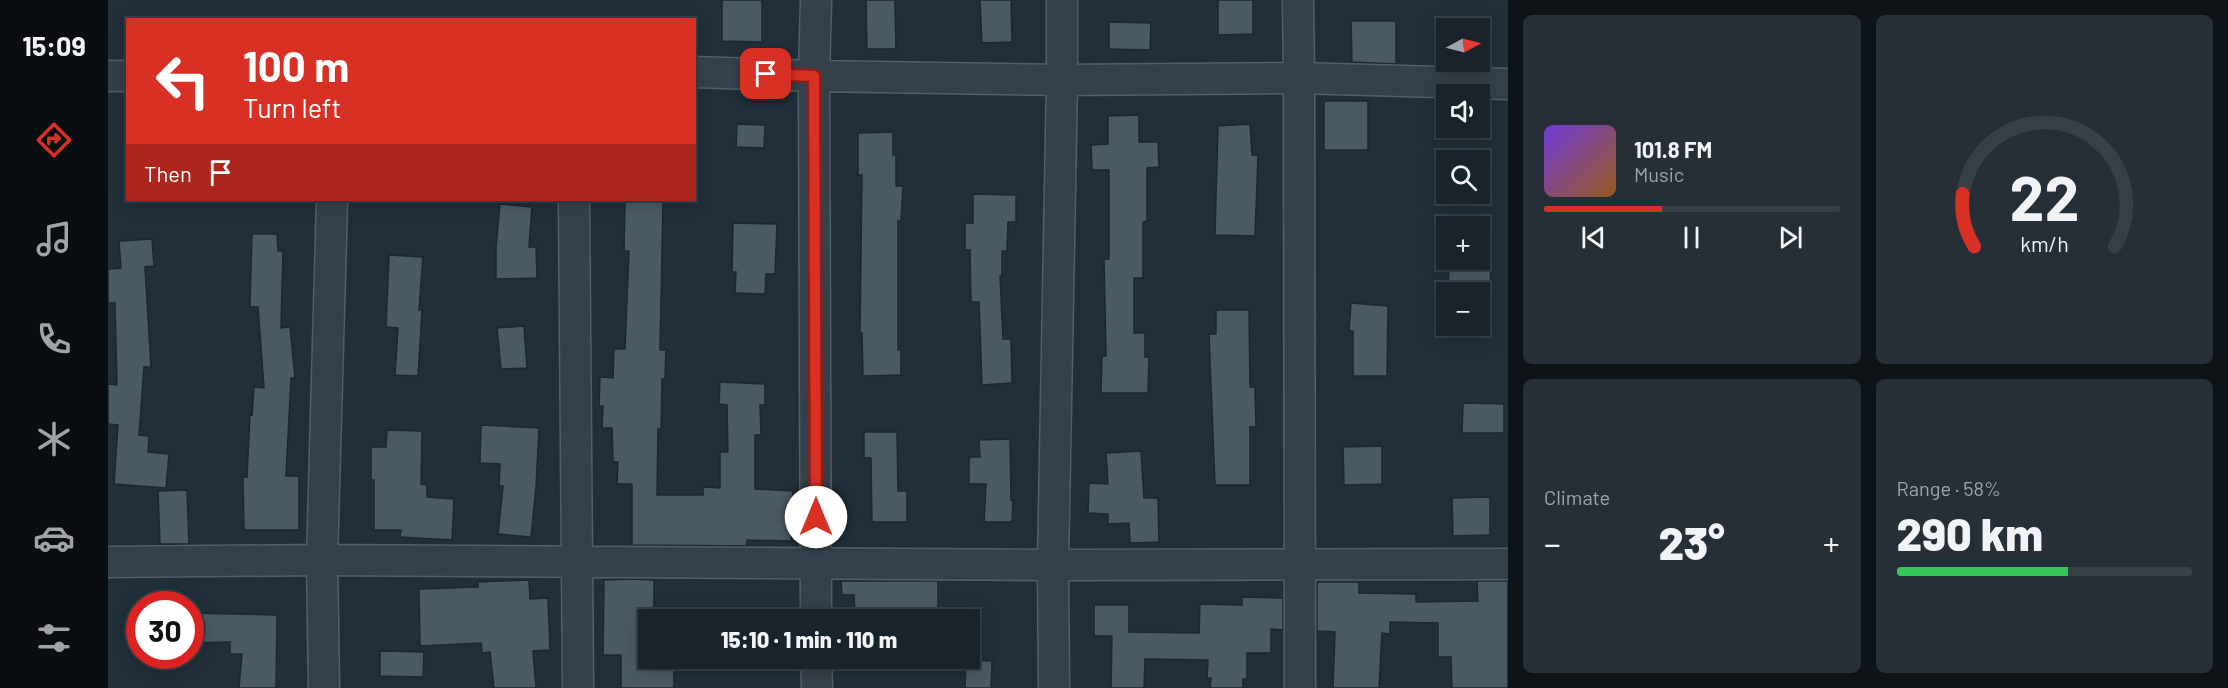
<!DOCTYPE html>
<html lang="en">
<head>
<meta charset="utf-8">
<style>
	body { margin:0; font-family:Barlow,sans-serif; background:#262f37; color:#f1f3f6; height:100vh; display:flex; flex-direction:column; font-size:22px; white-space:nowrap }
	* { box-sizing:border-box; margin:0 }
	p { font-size:20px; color:#9fa4a9 }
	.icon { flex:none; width:33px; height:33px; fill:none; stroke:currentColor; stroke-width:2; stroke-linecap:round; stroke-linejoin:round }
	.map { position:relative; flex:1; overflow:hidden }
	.details { display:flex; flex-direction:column; gap:15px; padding:15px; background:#0e1318; width:720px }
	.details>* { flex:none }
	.hud { position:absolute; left:18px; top:18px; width:570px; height:183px; border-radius:0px; box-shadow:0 3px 15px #0003,0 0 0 2px #374047; background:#d93025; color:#fff; overflow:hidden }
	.needle { width:39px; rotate:83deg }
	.controls { position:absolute; left:1328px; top:18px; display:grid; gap:12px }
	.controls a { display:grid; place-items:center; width:54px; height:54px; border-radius:0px; background:#19232b; box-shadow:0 3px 15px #0003,0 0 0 2px #374047; font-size:30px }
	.speed { position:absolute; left:18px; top:591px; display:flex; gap:12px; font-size:30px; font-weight:700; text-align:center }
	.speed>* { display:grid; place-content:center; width:78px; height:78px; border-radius:50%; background:#19232b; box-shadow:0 3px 15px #0003,0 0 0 2px #374047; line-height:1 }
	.speed .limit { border:9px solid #d22; background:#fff; color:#111 }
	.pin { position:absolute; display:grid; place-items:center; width:51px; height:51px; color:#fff; margin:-26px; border-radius:12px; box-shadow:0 3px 9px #0006 }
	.me { position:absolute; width:66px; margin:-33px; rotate:0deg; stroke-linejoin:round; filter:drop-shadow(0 0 4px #0008) }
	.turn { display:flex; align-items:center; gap:21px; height:126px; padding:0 18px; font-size:27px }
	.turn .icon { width:78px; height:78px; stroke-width:2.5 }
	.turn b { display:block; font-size:42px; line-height:51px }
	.then { display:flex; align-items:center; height:57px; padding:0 18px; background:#0003; gap:12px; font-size:22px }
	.big { font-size:45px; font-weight:800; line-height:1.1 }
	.details .card { flex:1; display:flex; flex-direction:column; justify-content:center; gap:9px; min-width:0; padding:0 21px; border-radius:9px; background:#262f37 }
	.details .dial { align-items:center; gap:0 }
	.dial svg { height:156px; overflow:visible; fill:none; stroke:#374047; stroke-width:7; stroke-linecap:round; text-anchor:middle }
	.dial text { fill:#f1f3f6; stroke:none }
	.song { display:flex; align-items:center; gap:18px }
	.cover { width:72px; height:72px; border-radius:9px; background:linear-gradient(135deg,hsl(260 70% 55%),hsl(30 70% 35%)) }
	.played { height:6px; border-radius:3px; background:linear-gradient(90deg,#d93025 40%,#374047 40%) }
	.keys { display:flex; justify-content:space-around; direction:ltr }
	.heat { display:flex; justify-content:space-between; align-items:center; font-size:33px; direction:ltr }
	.charge { height:9px; border-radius:4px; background:linear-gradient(90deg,#34c759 58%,#374047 0) }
	.details .tiles { flex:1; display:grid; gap:15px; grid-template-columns:repeat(2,1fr) }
	.trip { position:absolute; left:530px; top:609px; width:342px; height:60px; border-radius:0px; background:#19232b; box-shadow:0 3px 15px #0003,0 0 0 2px #374047; font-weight:800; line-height:60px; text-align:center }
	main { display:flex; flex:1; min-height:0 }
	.tab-bar { display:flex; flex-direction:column; width:108px; justify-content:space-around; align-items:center; background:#0a0e11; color:#9fa4a9 }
	.tab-bar .icon { width:42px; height:42px }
	.tab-bar .on { color:#d93025 }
	.tab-bar b { font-size:27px; color:#f1f3f6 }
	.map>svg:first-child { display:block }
	.building { fill:#4a5a65; stroke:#1c2830; stroke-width:1.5 }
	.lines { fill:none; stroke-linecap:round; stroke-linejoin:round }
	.minor-casing { stroke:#535f67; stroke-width:33 }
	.minor { stroke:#35414a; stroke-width:30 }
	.route-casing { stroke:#8d1f18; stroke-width:15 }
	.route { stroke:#d93025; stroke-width:10 }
</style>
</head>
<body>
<main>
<nav class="tab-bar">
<b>15:09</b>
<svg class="icon on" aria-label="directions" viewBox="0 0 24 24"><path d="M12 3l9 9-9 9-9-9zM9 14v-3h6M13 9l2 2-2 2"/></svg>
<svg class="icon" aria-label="music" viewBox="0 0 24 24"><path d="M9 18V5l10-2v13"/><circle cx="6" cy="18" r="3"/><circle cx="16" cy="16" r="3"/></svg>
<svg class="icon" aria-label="phone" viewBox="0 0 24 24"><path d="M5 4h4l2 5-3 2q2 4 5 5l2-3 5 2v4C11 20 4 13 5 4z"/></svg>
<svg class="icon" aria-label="climate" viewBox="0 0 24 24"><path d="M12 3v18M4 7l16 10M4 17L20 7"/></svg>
<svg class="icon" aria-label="car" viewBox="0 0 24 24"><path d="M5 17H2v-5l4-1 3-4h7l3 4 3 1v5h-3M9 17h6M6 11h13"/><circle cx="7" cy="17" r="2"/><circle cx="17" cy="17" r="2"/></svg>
<svg class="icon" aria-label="filters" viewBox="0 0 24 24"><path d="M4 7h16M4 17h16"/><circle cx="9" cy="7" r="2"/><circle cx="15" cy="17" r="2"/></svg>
</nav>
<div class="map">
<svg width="1400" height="688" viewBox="0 0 1400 688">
	<rect width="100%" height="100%" fill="#212f39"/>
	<path class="building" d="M614 0H654V42L614 41Z
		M758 0H787L788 49H759Z
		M872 0H903L904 42 874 43Z
		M1110 0H1145V34L1110 35Z
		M1243 21H1288V64L1244 62Z
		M1001 22 1043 23 1042 50 1001 49Z
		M1216 101H1260V150H1216Z
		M1031 115V142H1050L1051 167 1039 168V221L1035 222V278H1026V333H1037V357H1041L1040 393H993L994 356H998L996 259H1001V170H984L983 145 1000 144V116Z
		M629 124 657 125 656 148 628 147Z
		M1142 124 1144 155H1150L1147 236 1107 235 1110 126Z
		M785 132V155H788V186H795L793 221H790V350H793V375L755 376 754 333H752L754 175H750V133Z
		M865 194 908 195V222H900L899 251H894V276H892L895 339H903L904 383 874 385 871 302H863L862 250H857V223H865Z
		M517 200H555L552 350H558L557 379H554L553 429H550L549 495H595V487L612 488V452H620L619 405 611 404 612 382 657 384V405H652L653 435H647V489L685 491 683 541 639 540 638 546 524 545V484H509L510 462H505L504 428H494L495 406H491L492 377 505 378 506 349H517L521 251H516Z
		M392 204 424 207 421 247H428L429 278 388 279V248Z
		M625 223 669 224 667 274H658L657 294 627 293 628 272H624Z
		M144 234H169L170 251H175L173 328 182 327 187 378H183L178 476H191V530H136L135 477H139L142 414 144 415 146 387 156 388 150 307H142Z
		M44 239 46 266 37 267 43 367H36L31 435 41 436 40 452 61 454 58 488 6 484 10 425 0 424V384L9 385 7 303H0V269L13 268 11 241Z
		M281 255 315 257 311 310H314L310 376 287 375 290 328 278 327Z
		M1341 260H1383L1382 292H1340Z
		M1243 303 1280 306 1279 376H1245V331H1241Z
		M1108 310H1141L1142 387H1147L1148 427H1142V485H1107L1101 334H1108Z
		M416 326 419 368 393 369 389 328Z
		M1355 403 1396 404V433H1354Z
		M373 425 431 428 428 487 423 537 390 534 395 486H391L392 464 372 463Z
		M279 430 314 431 313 484 319 485V497L346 499 344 540 292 537 293 530H266V480H263V447H278Z
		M756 432H789L790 491H799V522H764L763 458H756Z
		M902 439 903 500H905L904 522H876L878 484H861V457H872L871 440Z
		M1274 446V484L1236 485 1235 447Z
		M1033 451 1036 498H1050L1051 542 1022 543 1021 523 1000 524V514L980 513 981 483 1000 484 998 453Z
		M79 490 81 544H52L50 491Z
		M1382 497V535L1345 536 1344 498Z
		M524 579 546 580V620H540V658H566V688H513V655H495L496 580Z
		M421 580 422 599 440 598 442 650 425 651 428 688H386L382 652 374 653 373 643 312 646 311 589 370 587V582Z
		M733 581H830V620H747L746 595H734Z
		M1369 581H1400V688H1344L1343 657H1330V623L1282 622V634L1274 633 1271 688H1225L1227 632 1209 631V582H1251V593L1308 594V602L1370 601Z
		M1134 597 1175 598V630L1163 629V653H1139V679H1135V688H1102L1103 678H1099L1100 660 1037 659 1036 688H1003L1004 636H986V605H1021V632L1091 633 1092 604 1134 605Z
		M82 613 169 615 168 688H131L134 654H122V642L82 643Z
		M272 651 316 652 315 677 272 676Z
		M858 660 884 661 883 688H857Z"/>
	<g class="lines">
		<defs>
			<path id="minor" d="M586 72 706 76 708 0
				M0 76H20
				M466 200 470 688
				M0 562 214 560 945 565 1400 564
				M708 620 706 76 954 80V0
				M708 658 709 688
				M216 688 214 560 224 200
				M946 688 945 565 954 80 1191 78 1190 0
				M1192 688 1191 78 1400 84"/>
		</defs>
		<use href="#minor" class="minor-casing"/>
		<use href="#minor" class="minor"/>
	</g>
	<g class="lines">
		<defs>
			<path id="route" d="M658 74 706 76 708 517"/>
		</defs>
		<use href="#route" class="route-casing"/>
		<use href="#route" class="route"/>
	</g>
</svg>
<div class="controls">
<a><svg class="needle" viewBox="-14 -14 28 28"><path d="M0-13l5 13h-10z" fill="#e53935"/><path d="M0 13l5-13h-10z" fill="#9fa4a9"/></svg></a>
<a><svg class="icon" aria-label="sound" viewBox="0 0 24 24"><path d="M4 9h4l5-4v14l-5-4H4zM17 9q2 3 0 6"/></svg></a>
<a><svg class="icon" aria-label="search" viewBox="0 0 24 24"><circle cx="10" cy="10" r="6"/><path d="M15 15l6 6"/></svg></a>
<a>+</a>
<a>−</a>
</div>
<div class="speed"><div class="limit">30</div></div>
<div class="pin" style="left:658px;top:74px;background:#d93025"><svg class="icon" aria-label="arrive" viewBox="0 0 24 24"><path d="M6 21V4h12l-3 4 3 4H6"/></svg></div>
<svg class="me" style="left:708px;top:517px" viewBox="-20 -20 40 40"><circle r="19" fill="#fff"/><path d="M0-13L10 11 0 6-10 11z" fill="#d93025"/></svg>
<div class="trip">15:10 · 1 min · 110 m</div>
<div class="hud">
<div class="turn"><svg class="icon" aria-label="left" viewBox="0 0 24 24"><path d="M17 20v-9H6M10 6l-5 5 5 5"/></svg><div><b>100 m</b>Turn left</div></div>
<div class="then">Then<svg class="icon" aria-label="arrive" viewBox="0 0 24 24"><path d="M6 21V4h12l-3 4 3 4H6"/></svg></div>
</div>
</div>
<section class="details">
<div class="tiles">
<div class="card">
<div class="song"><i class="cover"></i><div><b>101.8 FM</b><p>Music</p></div></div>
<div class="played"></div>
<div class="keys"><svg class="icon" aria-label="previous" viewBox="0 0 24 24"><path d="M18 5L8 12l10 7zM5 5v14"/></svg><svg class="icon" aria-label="pause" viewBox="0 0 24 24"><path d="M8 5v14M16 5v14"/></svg><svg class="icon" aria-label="next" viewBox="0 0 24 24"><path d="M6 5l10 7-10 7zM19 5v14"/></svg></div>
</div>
<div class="card dial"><svg viewBox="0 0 100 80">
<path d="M14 69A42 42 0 1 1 86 69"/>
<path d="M14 69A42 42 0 0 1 8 42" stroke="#d93025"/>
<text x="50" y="56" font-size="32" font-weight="700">22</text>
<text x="50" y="72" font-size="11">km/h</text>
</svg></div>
<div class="card"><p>Climate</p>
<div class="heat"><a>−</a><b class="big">23°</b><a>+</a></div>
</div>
<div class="card"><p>Range · 58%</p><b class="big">290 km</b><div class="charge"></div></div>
</div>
</section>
</main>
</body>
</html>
